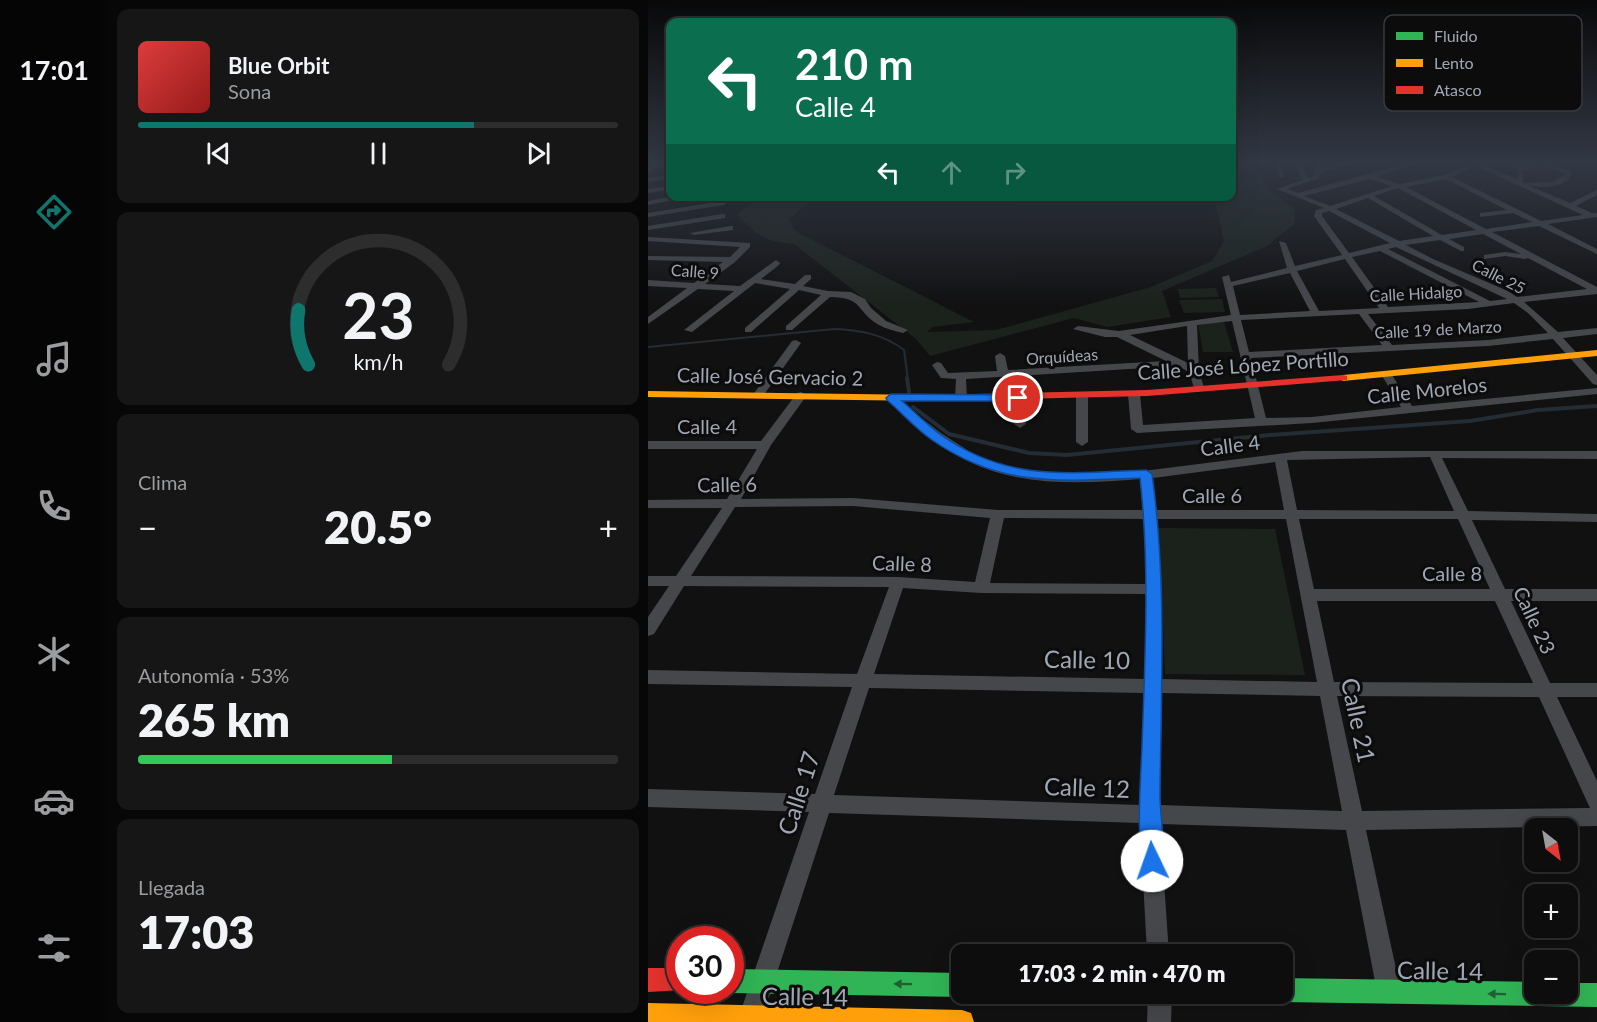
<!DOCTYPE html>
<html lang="es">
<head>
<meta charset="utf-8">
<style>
	body { margin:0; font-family:Lato,sans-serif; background:#161617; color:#f1f3f6; height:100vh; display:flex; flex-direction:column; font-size:22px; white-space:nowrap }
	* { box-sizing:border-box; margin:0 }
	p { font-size:20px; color:#9a9c9e }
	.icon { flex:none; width:33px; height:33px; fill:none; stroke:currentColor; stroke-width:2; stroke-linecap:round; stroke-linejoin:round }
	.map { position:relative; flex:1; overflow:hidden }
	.panel { display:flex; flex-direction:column; gap:9px; padding:9px; background:#070708; width:540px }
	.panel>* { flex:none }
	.guide { position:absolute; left:18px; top:18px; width:570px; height:183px; border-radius:12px; box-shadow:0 6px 24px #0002,0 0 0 2px #2d2d2e; background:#0b6e4f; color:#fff; overflow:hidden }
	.needle { width:39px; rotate:149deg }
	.fabs { position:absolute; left:876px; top:818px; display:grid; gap:12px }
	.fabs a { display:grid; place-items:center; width:54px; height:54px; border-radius:12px; background:#0d0d0e; box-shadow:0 6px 24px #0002,0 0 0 2px #2d2d2e; font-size:30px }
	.speed { position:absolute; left:18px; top:926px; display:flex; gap:12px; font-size:30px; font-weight:700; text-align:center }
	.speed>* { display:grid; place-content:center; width:78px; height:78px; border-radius:50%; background:#0d0d0e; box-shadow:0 6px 24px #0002,0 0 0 2px #2d2d2e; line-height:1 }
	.speed .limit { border:9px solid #d22; background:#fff; color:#111 }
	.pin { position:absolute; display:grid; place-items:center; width:51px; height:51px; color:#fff; margin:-26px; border:3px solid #fff; border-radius:50%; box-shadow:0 2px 6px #0007 }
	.me { position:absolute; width:66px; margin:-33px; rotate:357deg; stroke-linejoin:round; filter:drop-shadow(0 0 4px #0008) }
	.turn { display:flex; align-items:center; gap:21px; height:126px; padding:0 30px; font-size:27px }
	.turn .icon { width:78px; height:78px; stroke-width:2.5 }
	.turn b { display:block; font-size:42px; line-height:51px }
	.lanes { display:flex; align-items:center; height:57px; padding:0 30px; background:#0003; justify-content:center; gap:30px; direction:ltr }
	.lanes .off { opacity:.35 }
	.big { font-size:45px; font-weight:800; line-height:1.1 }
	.panel .widget { flex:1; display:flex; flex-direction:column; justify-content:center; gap:9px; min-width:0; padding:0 21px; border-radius:12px; background:#161617 }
	.panel .dial { align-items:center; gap:0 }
	.dial svg { height:156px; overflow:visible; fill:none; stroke:#2d2d2e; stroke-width:7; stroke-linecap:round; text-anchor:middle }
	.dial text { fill:#f1f3f6; stroke:none }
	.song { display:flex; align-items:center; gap:18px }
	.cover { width:72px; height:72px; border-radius:9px; background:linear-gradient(135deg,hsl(0 70% 55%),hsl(0 70% 35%)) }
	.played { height:6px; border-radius:3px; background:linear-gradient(90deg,#0f766e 70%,#2d2d2e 70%) }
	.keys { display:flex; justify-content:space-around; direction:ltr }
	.heat { display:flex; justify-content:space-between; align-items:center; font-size:33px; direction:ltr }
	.charge { height:9px; border-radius:4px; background:linear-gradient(90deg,#34c759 53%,#2d2d2e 0) }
	.trip { position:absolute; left:303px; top:944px; width:342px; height:60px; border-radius:12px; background:#0d0d0e; box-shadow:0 6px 24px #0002,0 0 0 2px #2d2d2e; font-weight:800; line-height:60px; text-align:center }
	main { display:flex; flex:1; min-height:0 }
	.dock { display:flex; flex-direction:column; width:108px; justify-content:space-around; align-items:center; background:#050506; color:#9a9c9e }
	.dock .icon { width:42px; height:42px }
	.dock .active { color:#0f766e }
	.dock b { font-size:27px; color:#f1f3f6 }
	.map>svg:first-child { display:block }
	.green { fill:#1b221c }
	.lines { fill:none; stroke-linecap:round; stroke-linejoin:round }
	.stream-far1 { stroke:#242d34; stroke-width:2 }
	.stream { stroke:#242d34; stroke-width:4 }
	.street { fill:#45474b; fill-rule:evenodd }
	.fast { fill:#30b455; fill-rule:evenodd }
	.slow { fill:#ff9f0a; fill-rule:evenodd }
	.jam { fill:#e5322d; fill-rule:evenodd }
	.oneway { fill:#1e6031 }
	.route { fill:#1a73e8; stroke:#114b97; stroke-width:1.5 }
	.labels { text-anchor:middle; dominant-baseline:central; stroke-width:6; stroke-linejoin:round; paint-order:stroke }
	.far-street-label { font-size:16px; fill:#a0a7b4; stroke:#0c0c0d }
	.street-label { font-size:20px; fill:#a0a7b4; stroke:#0c0c0d }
	.near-street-label { font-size:24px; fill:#a0a7b4; stroke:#0c0c0d }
	.key { fill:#0c0c0d; stroke:#383a3f; stroke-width:1.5 }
	.key-label { font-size:16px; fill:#a0a7b4 }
</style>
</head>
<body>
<main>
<nav class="dock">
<b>17:01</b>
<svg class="icon active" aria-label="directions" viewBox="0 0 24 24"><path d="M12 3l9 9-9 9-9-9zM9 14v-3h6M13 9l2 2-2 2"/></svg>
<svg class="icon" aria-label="music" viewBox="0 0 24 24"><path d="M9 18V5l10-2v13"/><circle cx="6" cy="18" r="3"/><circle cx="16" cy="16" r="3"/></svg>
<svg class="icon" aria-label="phone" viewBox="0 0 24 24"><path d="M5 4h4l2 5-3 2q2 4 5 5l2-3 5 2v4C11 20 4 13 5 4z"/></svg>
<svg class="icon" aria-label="climate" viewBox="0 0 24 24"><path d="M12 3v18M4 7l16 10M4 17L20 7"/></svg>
<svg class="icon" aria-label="car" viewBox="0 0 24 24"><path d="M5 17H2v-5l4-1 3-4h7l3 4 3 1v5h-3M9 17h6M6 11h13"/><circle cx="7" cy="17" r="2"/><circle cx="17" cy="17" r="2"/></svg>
<svg class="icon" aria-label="filters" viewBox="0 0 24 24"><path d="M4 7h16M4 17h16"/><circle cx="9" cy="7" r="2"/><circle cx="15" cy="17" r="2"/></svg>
</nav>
<section class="panel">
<div class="widget">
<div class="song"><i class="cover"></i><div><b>Blue Orbit</b><p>Sona</p></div></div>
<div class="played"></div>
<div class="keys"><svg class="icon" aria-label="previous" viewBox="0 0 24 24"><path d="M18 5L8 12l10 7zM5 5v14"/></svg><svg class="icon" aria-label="pause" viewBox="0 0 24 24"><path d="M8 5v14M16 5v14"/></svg><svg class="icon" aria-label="next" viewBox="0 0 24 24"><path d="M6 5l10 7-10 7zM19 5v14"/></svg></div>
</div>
<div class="widget dial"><svg viewBox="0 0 100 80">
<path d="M14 69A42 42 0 1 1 86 69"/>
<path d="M14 69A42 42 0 0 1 9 41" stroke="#0f766e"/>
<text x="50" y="56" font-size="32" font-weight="700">23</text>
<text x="50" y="72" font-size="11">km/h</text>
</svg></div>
<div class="widget"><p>Clima</p>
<div class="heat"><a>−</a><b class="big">20.5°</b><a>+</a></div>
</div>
<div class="widget"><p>Autonomía · 53%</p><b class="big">265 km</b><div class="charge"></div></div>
<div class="widget"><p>Llegada</p><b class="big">17:03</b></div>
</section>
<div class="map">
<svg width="949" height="1022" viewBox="0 0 949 1022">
	<rect width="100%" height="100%" fill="#111112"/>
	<path class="green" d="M584 162H607L620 188 647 210 646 224 619 246 514 291 523 317 459 327 426 318 282 356 268 339 146 244C118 242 107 235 89 214L112 197H168L141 219 147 231 326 322 285 327 279 332 348 330 503 287 564 261 576 241 566 197 584 196Z
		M568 288 571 297 532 298 530 289Z
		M574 299 577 312 536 313 531 300Z
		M576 322 585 352H555L550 323Z
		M511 528 627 529 657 675 517 674Z"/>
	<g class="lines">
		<path class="stream-far1" d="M0 347 186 329C212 330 235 334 256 350L260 380"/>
		<path class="stream" d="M259 378 261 392
			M265 407 301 434 381 453 419 455 622 435 822 421 890 410 949 406"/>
		<path class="street" d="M8 162H16L0 173V168Z
			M626 162H632L636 178 631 177Z
			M646 162H652L660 178 666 176 669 162H675L674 168 697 162H710L673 172 671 178 639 189 650 193 764 162H774L730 177 751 184 797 175 824 162H839L836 165 870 180 869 168 857 162C871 162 876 166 890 164L888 162H898L924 172C920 189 894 188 879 185L922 203 949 190V195L928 206 944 213H949V217L900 224 949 249V254L891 226 844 232 949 287V294L876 302 910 332 949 328V334L915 338 949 375V385L945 384 905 339 840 346 603 358 618 418 664 417 753 407 733 374 738 371 742 372 764 406 949 388V394L664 423 489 433 483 429 480 394 486 391 492 394 495 425 607 418 584 321 549 325 551 370 556 388 551 391 546 388 541 372 530 366 318 379 319 398 313 401 307 398 308 379 293 378 284 365 289 362 293 363 300 373 349 371 347 356 352 353 357 356 360 370 518 361 469 337H457L425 329 430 326 471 331 583 315 574 277 581 275 583 282 639 268 631 241 638 243 647 266 694 255 666 216 668 210 676 208 629 189 654 180ZM830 164V167L935 215 893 221 804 177ZM896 166 918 174 904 182 875 183V170ZM722 179 744 186 682 206 656 196ZM798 179 859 210 832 213V217L865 213 884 222 838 229 758 187ZM750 188 828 230 794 235 726 196ZM720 198 785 236 751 241 688 209ZM681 211 742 243 701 253 674 216V213ZM835 234 873 254 857 252 836 255V259L857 256 877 259 880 258 939 289 869 297 860 291 785 259 758 245 792 240 813 251H816V247L801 239ZM748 247 859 299 842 301 740 249ZM732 251 831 302 740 307 704 257ZM697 259 731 308 671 311 649 271ZM642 273 662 311 592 315 585 286ZM866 303 880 313 900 333 840 340 744 345 720 314 820 309ZM711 314 734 345 601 352 593 320ZM539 326 540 363 482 335Z
			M22 175V179L0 182V178Z
			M22 186V190L0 193V189Z
			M26 196H45L0 205V201Z
			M81 196H89L76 205 0 217V213L74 201Z
			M74 214H77V218L0 230V226Z
			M82 226H85V230L46 235 42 233Z
			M0 237 102 243V247L87 262 57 284 92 286 128 260 132 263 131 265 113 279 147 284 157 275H163V279L155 286 180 291 203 292 217 299 223 308 238 321 260 330 255 333C247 331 238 329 231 325 207 311 216 297 182 297L144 330H138V326L173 295 151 290 103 332H97V328L142 289 107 283 44 332 36 330 86 291 50 289 0 324V317L39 288 0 286V280L46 283 75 262 0 260V256L82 257 92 247 0 241Z
			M148 340 153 343 115 396H107V392L144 341Z
			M153 392 159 395 123 445 93 499 205 498 350 510H495L492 479C436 484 372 487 320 461 290 446 264 423 239 400V396L243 395 293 433 330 457 368 469 400 473 433 474 503 470 654 451H949V459L794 458 820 511 949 514V522L824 520 857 589H949V601H863L902 683H949V697H909L949 781V826L718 830 753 992 749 1000 741 1004 733 1000 729 992 698 830 512 824 521 954H499L492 823 181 813 113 1022H89L161 812 0 807V789L167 794 204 687 0 684V670L209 674 241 587 36 586 6 634 0 636V617L21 586H0V576H28L74 508H0V500L79 499 109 449H0V441H113L149 393ZM782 457 806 511 649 510 639 460ZM627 462 636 510H508L505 478ZM205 506 342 518 327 582 250 577 43 576 87 507ZM356 518 496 519 498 584 342 583ZM509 519H638L669 682 514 679V589ZM651 519H810L842 589H666ZM255 588 333 593 498 594 497 679 226 674ZM669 601H847L885 683 686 682ZM221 688 496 693 492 805 186 795ZM514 693 672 696 694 811 512 805ZM689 696 891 697 942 808 714 811Z
			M434 393 440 396V442L434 446 428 442V396Z
			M370 395 376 398 378 424 372 428 366 424 364 398Z
			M500 993H524L523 1022H499Z"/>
		<path class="fast" d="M82 969 314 973V993H322L314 997 82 993 76 990H82Z
			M634 978 886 982V993H920V983H949V1007L634 1002 626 998 624 993H634Z"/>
		<path class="slow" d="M949 350V356L695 381 690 378 695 375Z
			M0 391 280 395 286 398 280 401 0 397Z
			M0 1003 314 1010 323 1013 326 1022H0Z"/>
		<path class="jam" d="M695 375 699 376V380L499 396 280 401 274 398 280 395 499 390Z
			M0 968H32V990H36L0 992Z"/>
	</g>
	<defs><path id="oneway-solid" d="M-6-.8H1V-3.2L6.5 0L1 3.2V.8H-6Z" transform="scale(1.5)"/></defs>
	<g class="oneway">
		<use href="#oneway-solid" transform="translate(255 984) rotate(-179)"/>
		<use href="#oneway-solid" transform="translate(849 994) rotate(-179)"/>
	</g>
	<linearGradient id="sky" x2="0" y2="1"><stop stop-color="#09090a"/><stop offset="0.53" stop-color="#323844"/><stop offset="1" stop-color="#323844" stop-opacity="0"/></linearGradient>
	<rect width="949" height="306" fill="url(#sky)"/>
	<path class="route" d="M243 394 374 395 376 398 370 401H254C267 412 279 425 293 435 360 482 420 473 498 470L504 474C519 581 513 689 512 796 512 816 519 852 512 869L504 872 497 869C487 844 493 776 494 746 497 657 502 567 492 478 413 481 353 488 284 440 268 429 254 413 239 400L238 398Z"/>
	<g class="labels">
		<g class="far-street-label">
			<text transform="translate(47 271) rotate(4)">Calle 9</text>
			<text transform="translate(851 276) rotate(27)">Calle 25</text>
			<text transform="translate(768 293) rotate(-3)">Calle Hidalgo</text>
			<text transform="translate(790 329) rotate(-3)">Calle 19 de Marzo</text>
			<text transform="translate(414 356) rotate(-4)">Orquídeas</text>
		</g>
		<g class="street-label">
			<text transform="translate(595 365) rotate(-4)">Calle José López Portillo</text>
			<text transform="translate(122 376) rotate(1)">Calle José Gervacio 2</text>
			<text transform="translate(779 390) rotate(-6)">Calle Morelos</text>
			<text x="59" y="426">Calle 4</text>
			<text transform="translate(582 445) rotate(-7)">Calle 4</text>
			<text transform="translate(79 484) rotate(-1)">Calle 6</text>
			<text x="564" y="495">Calle 6</text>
			<text transform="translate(254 563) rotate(2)">Calle 8</text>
			<text x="804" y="573">Calle 8</text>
			<text transform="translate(887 620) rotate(65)">Calle 23</text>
		</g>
		<g class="near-street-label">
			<text transform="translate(439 659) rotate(1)">Calle 10</text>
			<text transform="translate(711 720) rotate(78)">Calle 21</text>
			<text transform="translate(439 787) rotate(2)">Calle 12</text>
			<text transform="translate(150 793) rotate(-72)">Calle 17</text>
			<text transform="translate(792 970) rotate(1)">Calle 14</text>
			<text transform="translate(157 996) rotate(1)">Calle 14</text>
		</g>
	</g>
	<rect x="736" y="15" width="198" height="96" rx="9" class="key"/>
	<rect x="748" y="32" width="27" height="8" fill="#30b455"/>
	<rect x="748" y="59" width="27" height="8" fill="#ff9f0a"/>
	<rect x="748" y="86" width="27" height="8" fill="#e5322d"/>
	<g class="key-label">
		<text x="786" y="42">Fluido</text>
		<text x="786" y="69">Lento</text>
		<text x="786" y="96">Atasco</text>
	</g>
</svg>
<div class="fabs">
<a><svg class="needle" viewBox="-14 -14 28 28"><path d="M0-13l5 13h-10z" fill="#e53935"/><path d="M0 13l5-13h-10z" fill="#9a9c9e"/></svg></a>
<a>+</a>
<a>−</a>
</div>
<div class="speed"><div class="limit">30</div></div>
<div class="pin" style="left:370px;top:398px;background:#d93025"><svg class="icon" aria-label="arrive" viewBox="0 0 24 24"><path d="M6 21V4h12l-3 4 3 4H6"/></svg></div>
<svg class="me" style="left:504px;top:861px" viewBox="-20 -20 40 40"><circle r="19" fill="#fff"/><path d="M0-13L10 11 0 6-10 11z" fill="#1a73e8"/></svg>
<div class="trip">17:03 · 2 min · 470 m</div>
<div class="guide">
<div class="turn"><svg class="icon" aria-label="left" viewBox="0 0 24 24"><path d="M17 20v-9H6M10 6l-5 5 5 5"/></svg><div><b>210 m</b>Calle 4</div></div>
<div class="lanes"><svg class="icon" aria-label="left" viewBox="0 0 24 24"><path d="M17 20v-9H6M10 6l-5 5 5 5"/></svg><svg class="icon off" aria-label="ahead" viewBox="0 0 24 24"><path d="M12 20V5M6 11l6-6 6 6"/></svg><svg class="icon off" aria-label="right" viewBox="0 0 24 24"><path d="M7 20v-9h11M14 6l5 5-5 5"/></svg></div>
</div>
</div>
</main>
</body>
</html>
